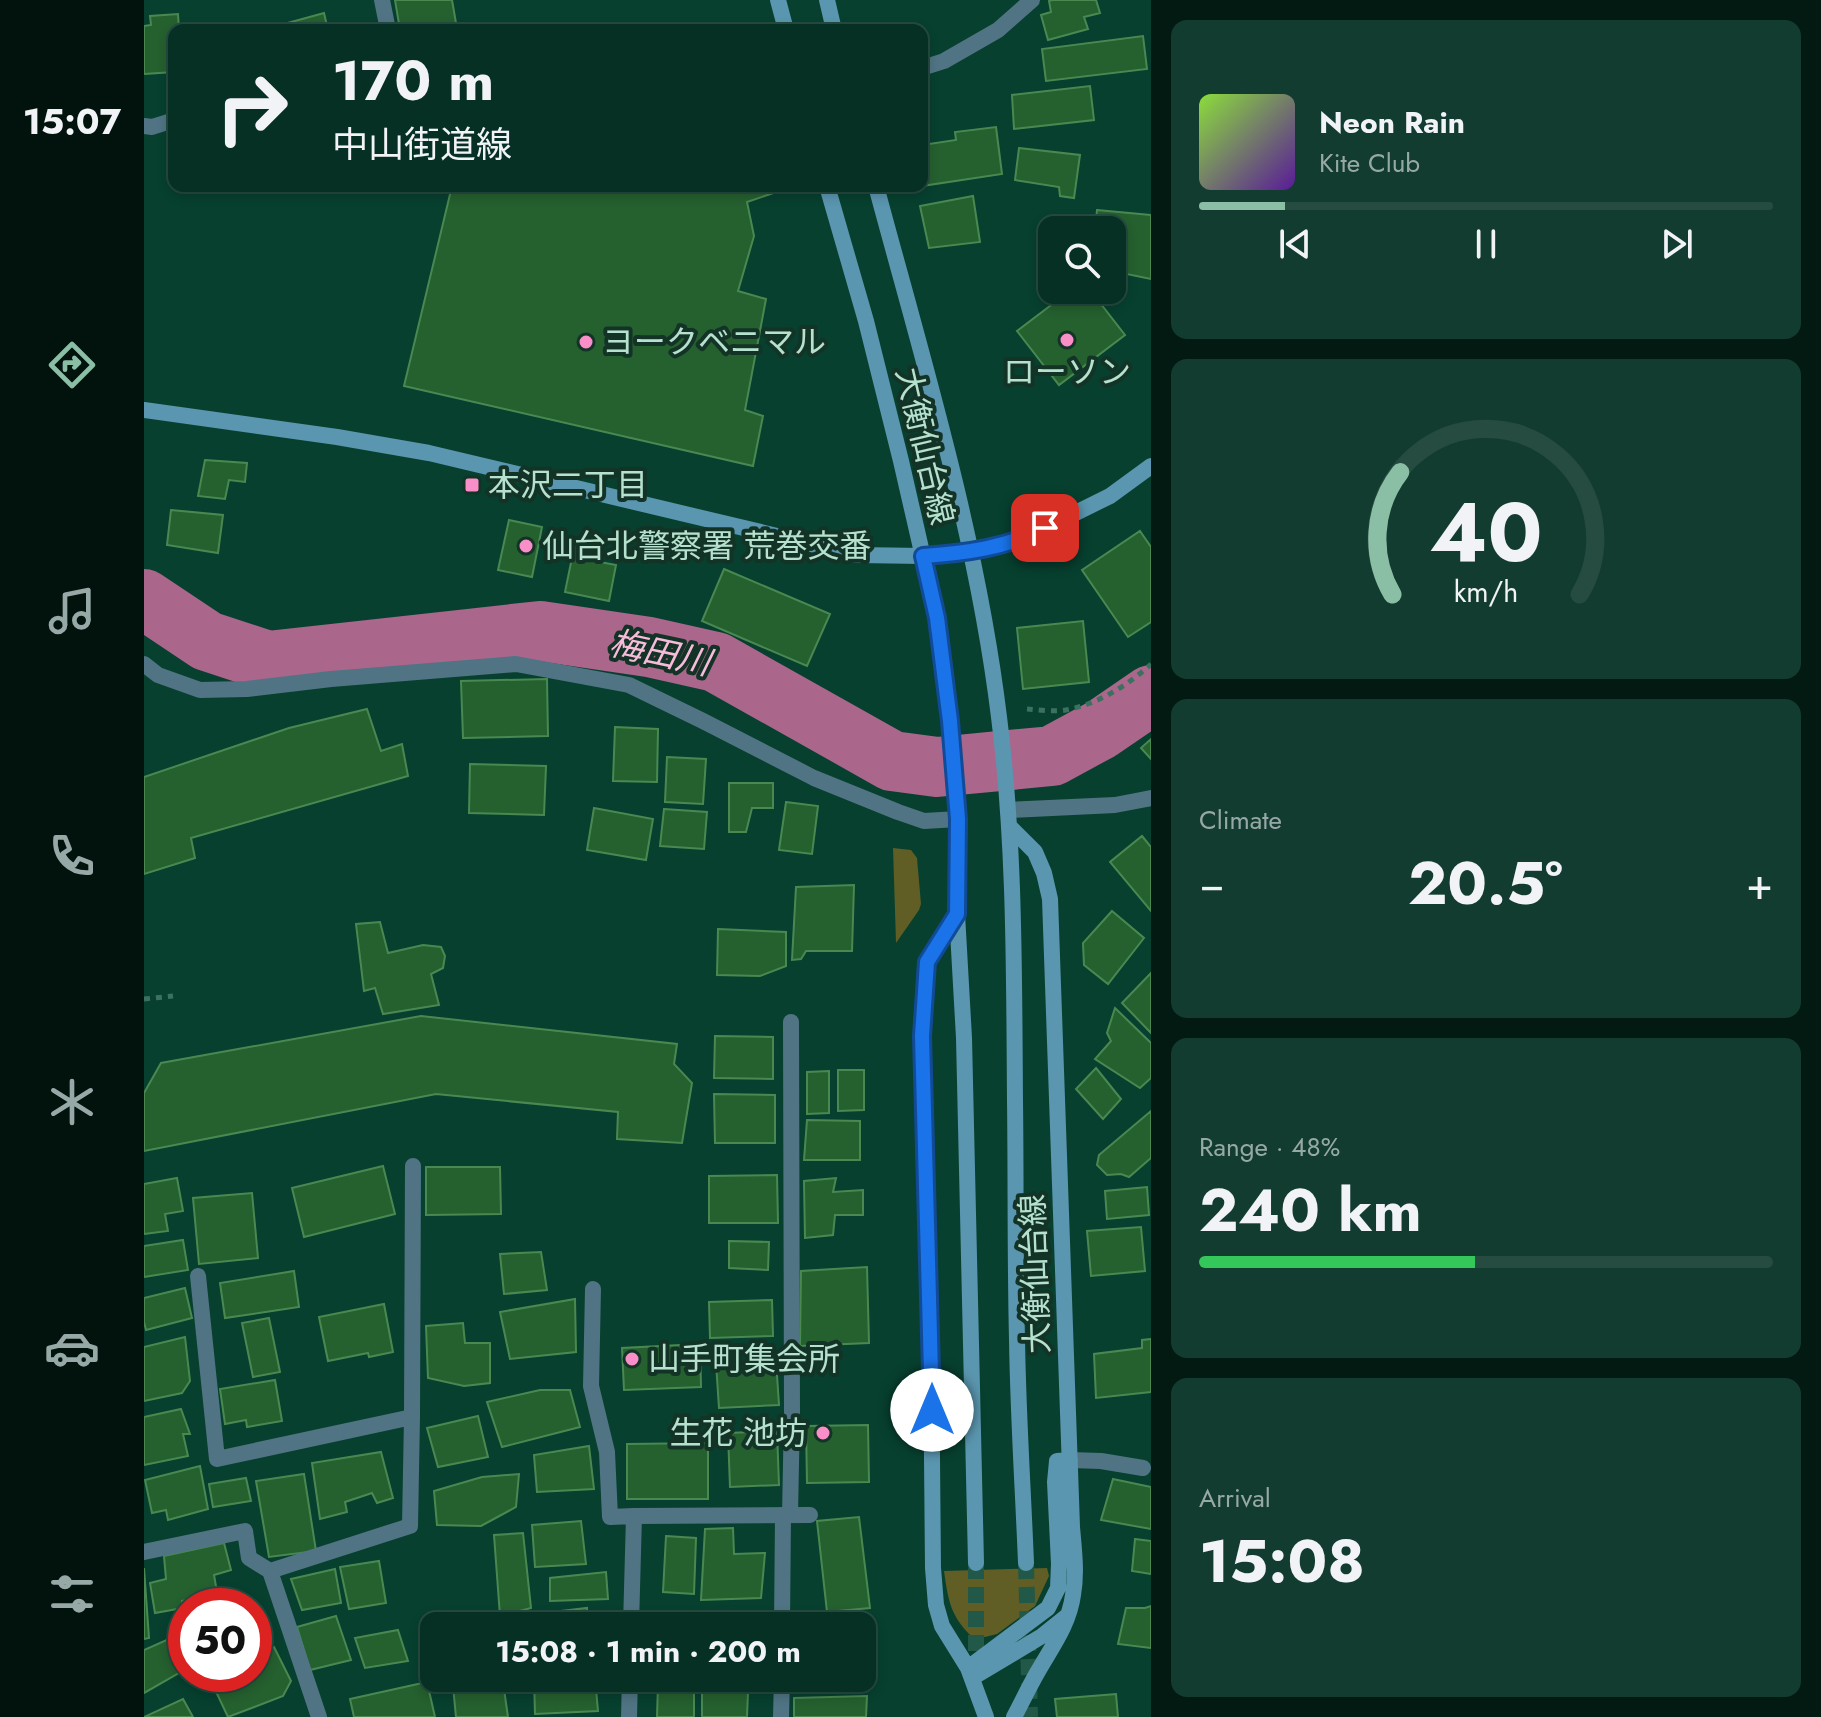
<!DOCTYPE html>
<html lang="en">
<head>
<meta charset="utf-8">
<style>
	body { margin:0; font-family:Jost,"Noto Sans JP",sans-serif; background:#133c30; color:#f1f3f6; height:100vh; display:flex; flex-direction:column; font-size:30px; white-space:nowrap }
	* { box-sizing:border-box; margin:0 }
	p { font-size:26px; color:#97a9a6 }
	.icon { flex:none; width:44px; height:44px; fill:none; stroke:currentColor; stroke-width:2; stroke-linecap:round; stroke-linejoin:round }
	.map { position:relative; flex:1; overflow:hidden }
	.sheet { display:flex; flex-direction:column; gap:20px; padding:20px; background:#031a13; width:670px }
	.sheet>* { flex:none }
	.guide { position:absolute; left:24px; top:24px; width:760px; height:168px; border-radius:16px; box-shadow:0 4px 12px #0003,0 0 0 2px #264b41; background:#053023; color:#f1f3f6; overflow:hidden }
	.tools { position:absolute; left:894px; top:216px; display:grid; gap:16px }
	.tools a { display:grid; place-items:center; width:88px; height:88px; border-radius:16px; background:#053023; box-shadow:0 4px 12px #0003,0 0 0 2px #264b41; font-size:40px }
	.speed { position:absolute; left:24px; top:1588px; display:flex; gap:16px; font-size:40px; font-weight:700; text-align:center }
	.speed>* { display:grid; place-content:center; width:104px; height:104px; border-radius:50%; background:#053023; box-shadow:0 4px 12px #0003,0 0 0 2px #264b41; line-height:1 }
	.speed .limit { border:12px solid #d22; background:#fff; color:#111 }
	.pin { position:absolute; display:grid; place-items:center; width:68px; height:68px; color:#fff; margin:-34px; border-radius:16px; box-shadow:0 4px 12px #0006 }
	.me { position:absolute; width:88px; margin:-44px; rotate:0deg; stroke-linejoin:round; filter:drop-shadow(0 0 6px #0008) }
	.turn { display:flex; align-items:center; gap:28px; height:168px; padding:0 32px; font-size:36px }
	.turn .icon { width:104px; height:104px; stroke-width:2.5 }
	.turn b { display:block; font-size:56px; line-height:68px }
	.big { font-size:60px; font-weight:700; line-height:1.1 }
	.sheet .tile { flex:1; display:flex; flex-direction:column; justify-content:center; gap:12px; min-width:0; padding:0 28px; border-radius:16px; background:#133c30 }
	.sheet .dial { align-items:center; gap:0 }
	.dial svg { height:208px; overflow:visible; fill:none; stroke:#264b41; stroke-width:7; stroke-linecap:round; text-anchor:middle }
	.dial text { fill:#f1f3f6; stroke:none }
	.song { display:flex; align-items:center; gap:24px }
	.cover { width:96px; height:96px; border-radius:12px; background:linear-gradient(135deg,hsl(90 70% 55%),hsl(270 70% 35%)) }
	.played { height:8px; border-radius:4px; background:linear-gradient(90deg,#8abfa5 15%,#264b41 15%) }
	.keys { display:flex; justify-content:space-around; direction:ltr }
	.heat { display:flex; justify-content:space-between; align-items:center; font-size:44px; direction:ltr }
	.charge { height:12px; border-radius:6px; background:linear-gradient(90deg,#34c759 48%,#264b41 0) }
	.trip { position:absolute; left:276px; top:1612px; width:456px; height:80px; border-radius:16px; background:#053023; box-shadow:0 4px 12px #0003,0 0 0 2px #264b41; font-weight:700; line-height:80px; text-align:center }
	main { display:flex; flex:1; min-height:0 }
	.dock { display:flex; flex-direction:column; width:144px; justify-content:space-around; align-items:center; background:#02130e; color:#97a9a6 }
	.dock .icon { width:56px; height:56px }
	.dock .selected { color:#8abfa5 }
	.dock b { font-size:36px; color:#f1f3f6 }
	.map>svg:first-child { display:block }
	.green { fill:#605e25 }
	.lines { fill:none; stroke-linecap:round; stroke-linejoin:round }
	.river { stroke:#ab668c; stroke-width:60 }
	.building { fill:#25602f; stroke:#498951; stroke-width:2 }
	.secondary-tunnel { stroke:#215847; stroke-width:16; stroke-dasharray:16 8; stroke-linecap:butt }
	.path { stroke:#3c715f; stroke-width:5; stroke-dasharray:6 6; stroke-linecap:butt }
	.lane { stroke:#507484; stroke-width:16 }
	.street { stroke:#507484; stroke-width:16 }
	.secondary { stroke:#5a96af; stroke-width:16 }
	.route-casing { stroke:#114b97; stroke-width:20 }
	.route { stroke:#1a73e8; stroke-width:14 }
	.poi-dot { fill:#f98fc9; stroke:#143327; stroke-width:3 }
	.labels { text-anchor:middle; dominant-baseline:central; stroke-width:8; stroke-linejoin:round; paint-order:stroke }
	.poi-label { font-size:32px; fill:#b5e1ce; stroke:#143327; text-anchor:start }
	.street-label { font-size:32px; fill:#b5e1ce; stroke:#143327 }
	.water-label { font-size:34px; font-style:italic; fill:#f7bcda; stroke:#143327 }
</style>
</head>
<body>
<main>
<nav class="dock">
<b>15:07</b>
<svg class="icon selected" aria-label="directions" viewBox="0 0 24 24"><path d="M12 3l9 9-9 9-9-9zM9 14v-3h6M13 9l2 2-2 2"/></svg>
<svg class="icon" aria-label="music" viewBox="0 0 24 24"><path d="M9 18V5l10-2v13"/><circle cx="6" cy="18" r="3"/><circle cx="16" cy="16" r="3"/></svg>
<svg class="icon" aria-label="phone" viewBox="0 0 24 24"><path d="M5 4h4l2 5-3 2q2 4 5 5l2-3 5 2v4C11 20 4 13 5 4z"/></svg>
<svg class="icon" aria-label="climate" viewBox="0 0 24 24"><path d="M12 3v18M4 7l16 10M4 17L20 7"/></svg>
<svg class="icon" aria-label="car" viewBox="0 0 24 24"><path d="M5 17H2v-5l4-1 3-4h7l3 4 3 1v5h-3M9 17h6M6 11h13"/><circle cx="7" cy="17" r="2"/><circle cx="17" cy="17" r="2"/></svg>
<svg class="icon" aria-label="filters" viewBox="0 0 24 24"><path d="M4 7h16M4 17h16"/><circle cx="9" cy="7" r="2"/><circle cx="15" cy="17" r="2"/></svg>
</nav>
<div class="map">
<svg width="1007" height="1717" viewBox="0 0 1007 1717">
	<rect width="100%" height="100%" fill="#07402f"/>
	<path class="green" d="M749 848 767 850 773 858 777 904 775 910 752 943Z
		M903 1568 905 1576 891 1606 853 1634 841 1637 827 1636C806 1615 804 1599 800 1571Z"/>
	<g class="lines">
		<path class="river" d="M0 599 63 641 124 661 396 631 505 647 572 662 748 761 793 767 908 756 956 730 1007 695"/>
	</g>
	<path class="building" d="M251 0H308L312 23 256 30Z
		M908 0H952L956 13 940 17 944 29 904 40 897 15 907 12 905 1Z
		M180 13 184 30H118Z
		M34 14 35 30H30V72L0 74V26L7 25 6 16Z
		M999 36 1003 69 902 81 898 49Z
		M946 86 950 120 870 129 868 95Z
		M852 127 858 174 778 186V145L812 140 811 132Z
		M875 148 936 155 930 198 916 196 915 187 871 180Z
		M308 186H640L641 189 603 202 610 236 594 291 622 299 601 410 619 416 609 466 260 386Z
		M829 196 836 242 785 248 776 206Z
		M953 210 1007 215V279L968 271V230H951Z
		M927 290H946L981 335 915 385 873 331Z
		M61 460 103 463 101 482 85 480 81 499 54 496Z
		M27 510 79 515 74 553 23 545Z
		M365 520 398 527 388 577 354 570Z
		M996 531 1007 547V622L984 637 938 570Z
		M431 543 459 549 456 562 472 565 465 601 421 592Z
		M580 569 686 614 663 666 558 621Z
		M939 621 945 682 879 689 873 628Z
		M403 679 404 736 319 738 317 681Z
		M223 709 237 751 258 744 264 776 47 838 51 858 0 874V777L145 728Z
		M471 727 514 729 513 782 469 781Z
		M1007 739V759L997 748Z
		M523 757 562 759 559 804 521 802Z
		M326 764 402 766 400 815 325 813Z
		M585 783H629V808H608L602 832H585Z
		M642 802 674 806 668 854 635 850Z
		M450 808 509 819 502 860 443 850Z
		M520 809 563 812 560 849 516 846Z
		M998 836 1007 847V911L966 862Z
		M710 885 708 951H662L657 959 648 960 652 887Z
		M968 911 1000 938 964 984 940 965 939 943Z
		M236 922 244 953 279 945 297 947 301 956 299 968 287 974 295 1005 239 1014 231 988 220 991 212 924Z
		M574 929 642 932V966L616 976 573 975Z
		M1007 973V1033L978 1003Z
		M971 1008 1007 1043V1078L996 1088 951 1059 967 1041 963 1033Z
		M277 1016 533 1044 530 1064 548 1083 538 1143 473 1139 474 1112 292 1094 0 1151V1093L17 1063Z
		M571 1036 629 1037V1079L570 1078Z
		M952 1068 977 1099 959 1119 932 1089Z
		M694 1070H720V1110L694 1111Z
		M685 1071V1113L663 1114V1072Z
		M570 1094 631 1095V1143H571Z
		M1007 1111V1158L985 1177 977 1174 963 1175 953 1165 955 1155Z
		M663 1120 716 1121V1160H660Z
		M239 1166 251 1214 160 1237 148 1188Z
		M282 1167H356L357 1214 282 1215Z
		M633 1175 634 1223H565V1176Z
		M33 1178 39 1211 21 1214 24 1231 0 1234V1184Z
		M692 1178 689 1192 719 1190V1215H691L689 1235 661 1238 660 1181Z
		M1003 1187 1005 1215 963 1219 961 1191Z
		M108 1193 114 1258 55 1264 49 1198Z
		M997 1227 1001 1271 947 1276 943 1231Z
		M39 1240 44 1270 0 1277V1246Z
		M585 1241 625 1242 624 1270 585 1268Z
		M397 1252 403 1290 360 1294 356 1254Z
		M723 1267 725 1343 656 1346 657 1271Z
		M150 1271 155 1307 81 1318 76 1283Z
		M41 1288 48 1318 2 1330 0 1322V1298Z
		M431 1299 432 1352 366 1359 356 1312Z
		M628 1300 629 1336 566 1338 565 1302Z
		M240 1304 249 1352 225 1357 224 1353 184 1361 175 1317Z
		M125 1318 136 1372 109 1377 98 1323Z
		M319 1323 321 1343H346V1383L320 1386 284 1378 282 1326Z
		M41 1337 46 1381 38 1393 0 1401V1347Z
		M1007 1339V1392L952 1398 950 1354 998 1348V1340Z
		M556 1344 557 1387 480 1390 478 1348Z
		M632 1360 635 1405 575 1408 572 1363Z
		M131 1380 138 1421 103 1427 102 1420 81 1424 76 1389Z
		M396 1390H426L436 1427 358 1447 343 1402Z
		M37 1409 46 1434H39L44 1456 0 1465V1417Z
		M334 1416 344 1457 294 1467 283 1428Z
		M724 1425 725 1482 663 1483 662 1426Z
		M633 1431 635 1485 586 1487 584 1433Z
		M564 1443V1499H483V1444Z
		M445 1446 450 1489 393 1492 390 1455Z
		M237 1452 249 1498 233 1503 228 1493 201 1502 203 1512 176 1519 168 1463Z
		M56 1466 64 1509 24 1520 22 1510 8 1513 1 1480Z
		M160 1474 172 1551 125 1557 112 1481Z
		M375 1474 372 1507 337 1526 293 1525 290 1491 338 1477Z
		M102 1478 107 1501 69 1507 65 1484Z
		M969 1479 1007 1487V1529L957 1520Z
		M715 1517 726 1608 683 1612 673 1521Z
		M437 1521 442 1564 391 1567 388 1525Z
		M589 1528 590 1554 621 1553 617 1598 557 1600 561 1529Z
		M379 1533 387 1608 356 1616 350 1535Z
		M522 1536 552 1538 550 1594 519 1592Z
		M991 1539 1007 1541V1574L988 1571Z
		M80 1543 87 1570 70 1575 73 1592 38 1601 39 1608 11 1613 6 1583 22 1579 20 1556Z
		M235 1561 242 1603 205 1609 196 1567Z
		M0 1568 5 1638 0 1639Z
		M191 1569 197 1603 158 1610 147 1579Z
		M462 1572 464 1599 406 1601V1578Z
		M1007 1606V1648L974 1644 982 1608H1001Z
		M443 1608V1626H384V1615Z
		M192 1616 207 1660 166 1670 153 1627Z
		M652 1617 709 1618V1626H652Z
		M621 1623V1626H555V1624Z
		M254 1630 264 1661 221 1668 211 1638Z
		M36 1634 42 1647V1669L0 1693V1650Z
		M130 1647 147 1681 139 1696 84 1717 65 1677 71 1674H110V1656Z
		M390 1678H451L454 1711 391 1714Z
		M650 1678H709L710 1687 697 1689 649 1690Z
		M550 1681V1717H513L514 1684Z
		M283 1682 291 1717H210L206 1699Z
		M359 1682 364 1717H312L309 1686Z
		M558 1690 604 1692 603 1717H558Z
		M972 1694 974 1717H913L911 1699Z
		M723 1696 722 1717H650V1698Z
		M39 1699 49 1717H0Z"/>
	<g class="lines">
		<path class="secondary-tunnel" d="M832 1563V1671
			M882 1563 886 1717"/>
		<path class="path" d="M883 709C895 710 910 712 922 710 954 704 983 686 1007 664
			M0 999 29 996"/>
		<path class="lane" d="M238 0 244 30
			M0 664 14 675 56 690 103 689 187 679 372 664 485 685 559 721 670 778 754 812 780 821 814 819
			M864 810 971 805 1007 798
			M54 1276 73 1459 268 1417 269 1166
			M449 1289 447 1386 463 1452 466 1517 490 1516 487 1626
			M490 1516 666 1515
			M0 1552 101 1531 105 1558 126 1571
			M175 1717 126 1571 266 1526 268 1417
			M485 1717 486 1678"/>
		<path class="street" d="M778 68 800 61 854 30 888 0
			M0 126 8 127 30 120
			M926 1460 957 1461 999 1468
			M646 1515 648 1412 647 1022
			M638 1626 639 1515
			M637 1717 638 1678"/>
		<path class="secondary" d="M634 0 642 30
			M683 0 690 30
			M683 186 722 321 757 461 793 618 806 721 814 819 813 914 820 1038 832 1563
			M732 186C779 361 833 536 855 717 871 844 870 973 871 1101 872 1180 871 1260 873 1339 874 1414 879 1488 882 1563
			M0 410 193 437 285 453 713 555 779 556 828 552 879 539 966 496 1007 466
			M866 827 891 852 900 873 906 899 928 1527C930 1550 933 1573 929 1595 925 1625 907 1648 893 1673 885 1687 878 1702 870 1717
			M813 914 783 962 778 1036 787 1347 789 1568 792 1605 798 1626 824 1668 842 1717
			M824 1668 904 1608 914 1588 915 1564 911 1482 913 1461 926 1460
			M828 1678 898 1636 923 1616"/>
	</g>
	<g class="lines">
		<defs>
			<path id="route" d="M788 1410 778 1036 783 962 813 914 814 819 806 721 793 618 779 556C822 553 862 548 901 528"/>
		</defs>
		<use href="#route" class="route-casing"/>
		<use href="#route" class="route"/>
	</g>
	<g class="poi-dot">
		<circle cx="923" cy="340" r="8"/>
		<circle cx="442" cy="342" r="8"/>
		<rect x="320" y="477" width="16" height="16" rx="4"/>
		<circle cx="382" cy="546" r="8"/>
		<circle cx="488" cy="1359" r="8"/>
		<circle cx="679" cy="1433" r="8"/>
	</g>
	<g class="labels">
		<g class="poi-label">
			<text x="458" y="342">ヨークベニマル</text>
			<text x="923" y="372" text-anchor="middle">ローソン</text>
			<text x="344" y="485">本沢二丁目</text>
			<text x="398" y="546">仙台北警察署 荒巻交番</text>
			<text x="504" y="1359">山手町集会所</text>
			<text x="663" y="1433" text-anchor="end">生花 池坊</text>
		</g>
		<g class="street-label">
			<text transform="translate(781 446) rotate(77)">大衡仙台線</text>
			<text transform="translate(891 1274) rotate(-92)">大衡仙台線</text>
		</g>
		<g class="water-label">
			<text transform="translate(516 653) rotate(12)">梅田川</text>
		</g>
	</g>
</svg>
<div class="tools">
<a><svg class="icon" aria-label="search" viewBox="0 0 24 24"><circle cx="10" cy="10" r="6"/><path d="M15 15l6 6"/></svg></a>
</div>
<div class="speed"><div class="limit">50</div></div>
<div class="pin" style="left:901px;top:528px;background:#d93025"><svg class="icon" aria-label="arrive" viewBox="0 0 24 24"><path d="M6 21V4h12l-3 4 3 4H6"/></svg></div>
<svg class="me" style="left:788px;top:1410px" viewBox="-20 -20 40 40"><circle r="19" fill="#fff"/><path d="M0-13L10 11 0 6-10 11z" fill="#1a73e8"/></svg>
<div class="trip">15:08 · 1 min · 200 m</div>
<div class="guide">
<div class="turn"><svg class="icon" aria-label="right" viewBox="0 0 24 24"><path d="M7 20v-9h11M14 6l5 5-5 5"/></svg><div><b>170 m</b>中山街道線</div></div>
</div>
</div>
<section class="sheet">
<div class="tile">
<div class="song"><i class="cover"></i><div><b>Neon Rain</b><p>Kite Club</p></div></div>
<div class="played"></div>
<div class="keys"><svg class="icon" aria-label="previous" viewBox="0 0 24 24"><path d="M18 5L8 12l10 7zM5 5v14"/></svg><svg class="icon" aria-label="pause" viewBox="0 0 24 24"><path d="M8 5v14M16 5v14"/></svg><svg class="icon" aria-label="next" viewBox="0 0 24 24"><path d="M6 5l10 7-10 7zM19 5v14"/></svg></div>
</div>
<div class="tile dial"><svg viewBox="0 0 100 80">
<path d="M14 69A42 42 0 1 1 86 69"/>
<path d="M14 69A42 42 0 0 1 17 22" stroke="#8abfa5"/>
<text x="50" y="56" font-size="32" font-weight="700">40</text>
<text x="50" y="72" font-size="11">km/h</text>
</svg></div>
<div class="tile"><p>Climate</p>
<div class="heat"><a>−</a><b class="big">20.5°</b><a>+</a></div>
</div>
<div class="tile"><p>Range · 48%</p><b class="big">240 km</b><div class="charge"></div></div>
<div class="tile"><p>Arrival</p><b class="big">15:08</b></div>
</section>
</main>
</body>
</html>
